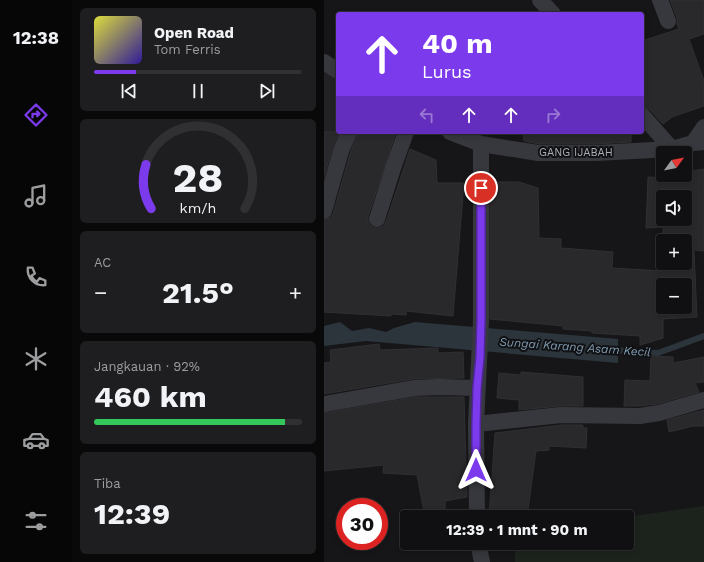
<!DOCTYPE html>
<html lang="id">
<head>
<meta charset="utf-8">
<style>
	body { margin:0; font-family:"Work Sans",sans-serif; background:#1e1e20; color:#f1f3f6; height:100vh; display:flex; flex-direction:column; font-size:15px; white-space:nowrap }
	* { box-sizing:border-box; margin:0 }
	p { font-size:13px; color:#9c9d9f }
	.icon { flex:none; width:22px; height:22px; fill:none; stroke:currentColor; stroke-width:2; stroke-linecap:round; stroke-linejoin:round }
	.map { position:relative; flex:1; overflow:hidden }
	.panel { display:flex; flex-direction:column; gap:8px; padding:8px; background:#09090a; width:252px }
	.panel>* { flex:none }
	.banner { position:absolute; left:12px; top:12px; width:308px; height:122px; border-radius:4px; box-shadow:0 2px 6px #0003,0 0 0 1px #303032; background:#7c3aed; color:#fff; overflow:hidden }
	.needle { width:26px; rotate:57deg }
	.fabs { position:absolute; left:332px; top:146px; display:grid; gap:8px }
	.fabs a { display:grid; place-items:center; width:36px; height:36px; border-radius:4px; background:#101012; box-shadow:0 2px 6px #0003,0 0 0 1px #303032; font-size:20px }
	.speed { position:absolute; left:12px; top:498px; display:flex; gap:8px; font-size:20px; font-weight:700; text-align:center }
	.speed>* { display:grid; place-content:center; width:52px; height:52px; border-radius:50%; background:#101012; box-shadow:0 2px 6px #0003,0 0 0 1px #303032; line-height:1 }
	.speed .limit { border:6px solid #d22; background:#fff; color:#111 }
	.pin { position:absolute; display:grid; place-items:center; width:34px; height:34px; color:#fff; margin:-17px; border:2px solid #fff; border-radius:50%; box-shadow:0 1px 4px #0007 }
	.me { position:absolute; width:44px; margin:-22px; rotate:0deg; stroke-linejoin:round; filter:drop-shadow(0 0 3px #0008) }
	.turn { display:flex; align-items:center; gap:14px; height:84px; padding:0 20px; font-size:18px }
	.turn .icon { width:52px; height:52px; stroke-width:2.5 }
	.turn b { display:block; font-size:28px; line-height:34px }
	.lanes { display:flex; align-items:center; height:38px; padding:0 20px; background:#0003; justify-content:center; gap:20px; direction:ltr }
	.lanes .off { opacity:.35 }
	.big { font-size:30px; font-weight:700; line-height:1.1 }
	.panel .card { flex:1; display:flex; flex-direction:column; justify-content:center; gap:6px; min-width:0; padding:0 14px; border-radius:6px; background:#1e1e20 }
	.panel .dial { align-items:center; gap:0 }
	.dial svg { height:104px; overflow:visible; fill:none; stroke:#303032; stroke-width:7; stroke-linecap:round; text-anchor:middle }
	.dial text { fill:#f1f3f6; stroke:none }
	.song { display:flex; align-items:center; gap:12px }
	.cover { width:48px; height:48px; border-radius:6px; background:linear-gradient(135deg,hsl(60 70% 55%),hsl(250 70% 35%)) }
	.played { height:4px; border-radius:2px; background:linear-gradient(90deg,#7c3aed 20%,#303032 20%) }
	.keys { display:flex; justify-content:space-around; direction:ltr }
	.heat { display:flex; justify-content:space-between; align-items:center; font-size:22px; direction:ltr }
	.charge { height:6px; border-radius:3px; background:linear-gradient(90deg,#34c759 92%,#303032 0) }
	.trip { position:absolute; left:76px; top:510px; width:234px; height:40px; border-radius:4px; background:#101012; box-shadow:0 2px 6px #0003,0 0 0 1px #303032; font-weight:700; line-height:40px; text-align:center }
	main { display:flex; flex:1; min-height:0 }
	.tabs { display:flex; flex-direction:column; width:72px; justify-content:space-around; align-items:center; background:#060607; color:#9c9d9f }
	.tabs .icon { width:28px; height:28px }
	.tabs .on { color:#7c3aed }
	.tabs b { font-size:18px; color:#f1f3f6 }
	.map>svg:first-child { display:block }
	.built { fill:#222225 }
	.green { fill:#1c231d }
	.water { fill:#2c353c }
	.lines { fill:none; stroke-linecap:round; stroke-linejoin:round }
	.stream { stroke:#2c353c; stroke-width:6 }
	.building { fill:#29292c; stroke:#303034; fill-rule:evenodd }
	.minor { stroke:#37383d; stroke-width:16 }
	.route-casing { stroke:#51269a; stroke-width:10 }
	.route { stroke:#7c3aed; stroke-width:7 }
	.labels { text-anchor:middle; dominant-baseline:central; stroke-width:4; stroke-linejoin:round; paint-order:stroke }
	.street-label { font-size:11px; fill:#a8adb8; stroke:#111113 }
	.water-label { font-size:12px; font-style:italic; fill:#7f9bb3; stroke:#111113 }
</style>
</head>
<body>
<main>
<nav class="tabs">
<b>12:38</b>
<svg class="icon on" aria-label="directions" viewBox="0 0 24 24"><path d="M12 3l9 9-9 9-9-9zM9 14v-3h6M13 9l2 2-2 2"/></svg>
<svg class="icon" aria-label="music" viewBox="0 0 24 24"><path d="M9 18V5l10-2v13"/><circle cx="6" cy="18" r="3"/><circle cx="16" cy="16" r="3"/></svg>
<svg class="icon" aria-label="phone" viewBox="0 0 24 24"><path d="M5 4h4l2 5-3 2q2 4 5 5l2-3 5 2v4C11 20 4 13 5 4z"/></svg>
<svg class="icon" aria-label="climate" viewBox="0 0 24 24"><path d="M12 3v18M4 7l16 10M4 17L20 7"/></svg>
<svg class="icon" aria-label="car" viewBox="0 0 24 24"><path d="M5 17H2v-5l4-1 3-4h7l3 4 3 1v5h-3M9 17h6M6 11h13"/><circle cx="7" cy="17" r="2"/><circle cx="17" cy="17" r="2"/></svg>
<svg class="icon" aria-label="filters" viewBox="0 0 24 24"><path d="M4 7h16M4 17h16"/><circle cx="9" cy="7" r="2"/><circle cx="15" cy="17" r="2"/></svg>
</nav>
<section class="panel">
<div class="card">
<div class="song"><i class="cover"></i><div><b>Open Road</b><p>Tom Ferris</p></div></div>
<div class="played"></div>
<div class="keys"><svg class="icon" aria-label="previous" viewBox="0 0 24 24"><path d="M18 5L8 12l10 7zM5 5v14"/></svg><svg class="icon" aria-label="pause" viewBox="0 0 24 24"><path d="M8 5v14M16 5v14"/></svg><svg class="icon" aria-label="next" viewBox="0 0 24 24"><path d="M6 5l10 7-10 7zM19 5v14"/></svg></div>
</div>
<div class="card dial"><svg viewBox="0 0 100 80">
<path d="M14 69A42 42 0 1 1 86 69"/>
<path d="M14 69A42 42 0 0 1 10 35" stroke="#7c3aed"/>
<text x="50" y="56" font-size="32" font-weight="700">28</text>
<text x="50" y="72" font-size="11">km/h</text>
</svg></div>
<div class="card"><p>AC</p>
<div class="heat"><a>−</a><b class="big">21.5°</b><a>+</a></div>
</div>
<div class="card"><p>Jangkauan · 92%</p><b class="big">460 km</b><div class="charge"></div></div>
<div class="card"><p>Tiba</p><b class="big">12:39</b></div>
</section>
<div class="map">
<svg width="380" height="562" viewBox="0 0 380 562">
	<rect width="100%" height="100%" fill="#161618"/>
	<path class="built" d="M0 70 14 80V132H20L0 190Z"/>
	<path class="green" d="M380 506V562H191V543H303V517Z"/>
	<path class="water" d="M16 322 28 331 45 328 62 332 70 328 91 322 294 339V363L42 341 0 346V326Z"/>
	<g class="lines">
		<path class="stream" d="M287 350 334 353 380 336"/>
	</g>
	<path class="building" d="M346 0H380V34L365 39 380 81V106L348 117 339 124 325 109 318 105V41L355 29 353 24V18Z
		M0 132H15L8 148 0 176Z
		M34 132H60L71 135 44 216V221L46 225 50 228H55L59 226 62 222 86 149 112 160 113 183H140L129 316 82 311V315L67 314V316L0 312V220L6 218 9 214 26 154Z
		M199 132H307V142L272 144H215L200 141Z
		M380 169V251L370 250 373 317 339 319V338L316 345V336L268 333V331L239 329V326L166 319V182H195L214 188 215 238 237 239V248L289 252 288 268 338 271 339 227 322 228 324 177 357 179V175H361V172ZM339 197H361V219H339ZM339 241H361V263H339ZM339 285H361V307H339Z
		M55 344 56 350 114 348V353L139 352 140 378 89 379 0 394V363L7 362 6 350Z
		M327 356 349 357V363L380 357V382L371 383 375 392 333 404 315 406H300L301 380 326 381Z
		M197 372 259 377V406H236L195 410V400L173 398 175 373 197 375Z
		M92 397H140L143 497 121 501V517H101L93 475 59 473 60 465 0 471V413Z
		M380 410V426H369L345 432 343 420Z
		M237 425H259V428H263L262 448 225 446V450L212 451 203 517H165L171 433Z"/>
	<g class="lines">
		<path class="minor" d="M216 0 229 14
			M336 0 344 21
			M0 62 14 71
			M318 115 348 149
			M126 132 157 144 214 153H272L348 149 369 143 380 142
			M369 143 380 127
			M0 211 17 151 25 132
			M53 219 69 168 82 132
			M0 404 91 388 115 387 153 388
			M152 424 237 415 316 416 335 413 380 400
			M153 517 152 424 157 320V144
			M154 543 158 562"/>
	</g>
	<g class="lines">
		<defs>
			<path id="route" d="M152 470V424L153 388 156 357 157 320V188"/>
		</defs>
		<use href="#route" class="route-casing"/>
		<use href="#route" class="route"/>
	</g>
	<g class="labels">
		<g class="street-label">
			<text x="252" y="152">GANG IJABAH</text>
		</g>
		<g class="water-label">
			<text transform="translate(251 347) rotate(4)">Sungai Karang Asam Kecil</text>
		</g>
	</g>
</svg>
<div class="fabs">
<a><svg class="needle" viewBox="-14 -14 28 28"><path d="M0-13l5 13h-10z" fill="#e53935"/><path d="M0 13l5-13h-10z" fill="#9c9d9f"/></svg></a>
<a><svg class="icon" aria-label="sound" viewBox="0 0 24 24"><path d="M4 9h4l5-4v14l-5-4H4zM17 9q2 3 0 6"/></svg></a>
<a>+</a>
<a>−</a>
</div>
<div class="speed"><div class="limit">30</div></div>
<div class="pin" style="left:157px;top:188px;background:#d93025"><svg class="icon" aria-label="arrive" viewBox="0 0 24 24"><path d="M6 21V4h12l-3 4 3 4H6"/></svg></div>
<svg class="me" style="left:152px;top:470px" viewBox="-20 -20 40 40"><path d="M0-17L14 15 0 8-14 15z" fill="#7c3aed" stroke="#fff" stroke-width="4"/></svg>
<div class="trip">12:39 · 1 mnt · 90 m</div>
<div class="banner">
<div class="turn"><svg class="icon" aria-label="ahead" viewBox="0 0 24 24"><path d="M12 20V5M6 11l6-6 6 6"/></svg><div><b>40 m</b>Lurus</div></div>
<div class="lanes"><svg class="icon off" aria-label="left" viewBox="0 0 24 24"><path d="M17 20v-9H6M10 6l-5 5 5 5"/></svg><svg class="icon" aria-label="ahead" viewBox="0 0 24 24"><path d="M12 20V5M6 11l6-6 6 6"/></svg><svg class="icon" aria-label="ahead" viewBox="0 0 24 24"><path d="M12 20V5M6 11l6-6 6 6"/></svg><svg class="icon off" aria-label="right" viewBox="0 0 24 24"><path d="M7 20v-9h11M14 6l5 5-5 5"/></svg></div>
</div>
</div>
</main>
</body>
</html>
